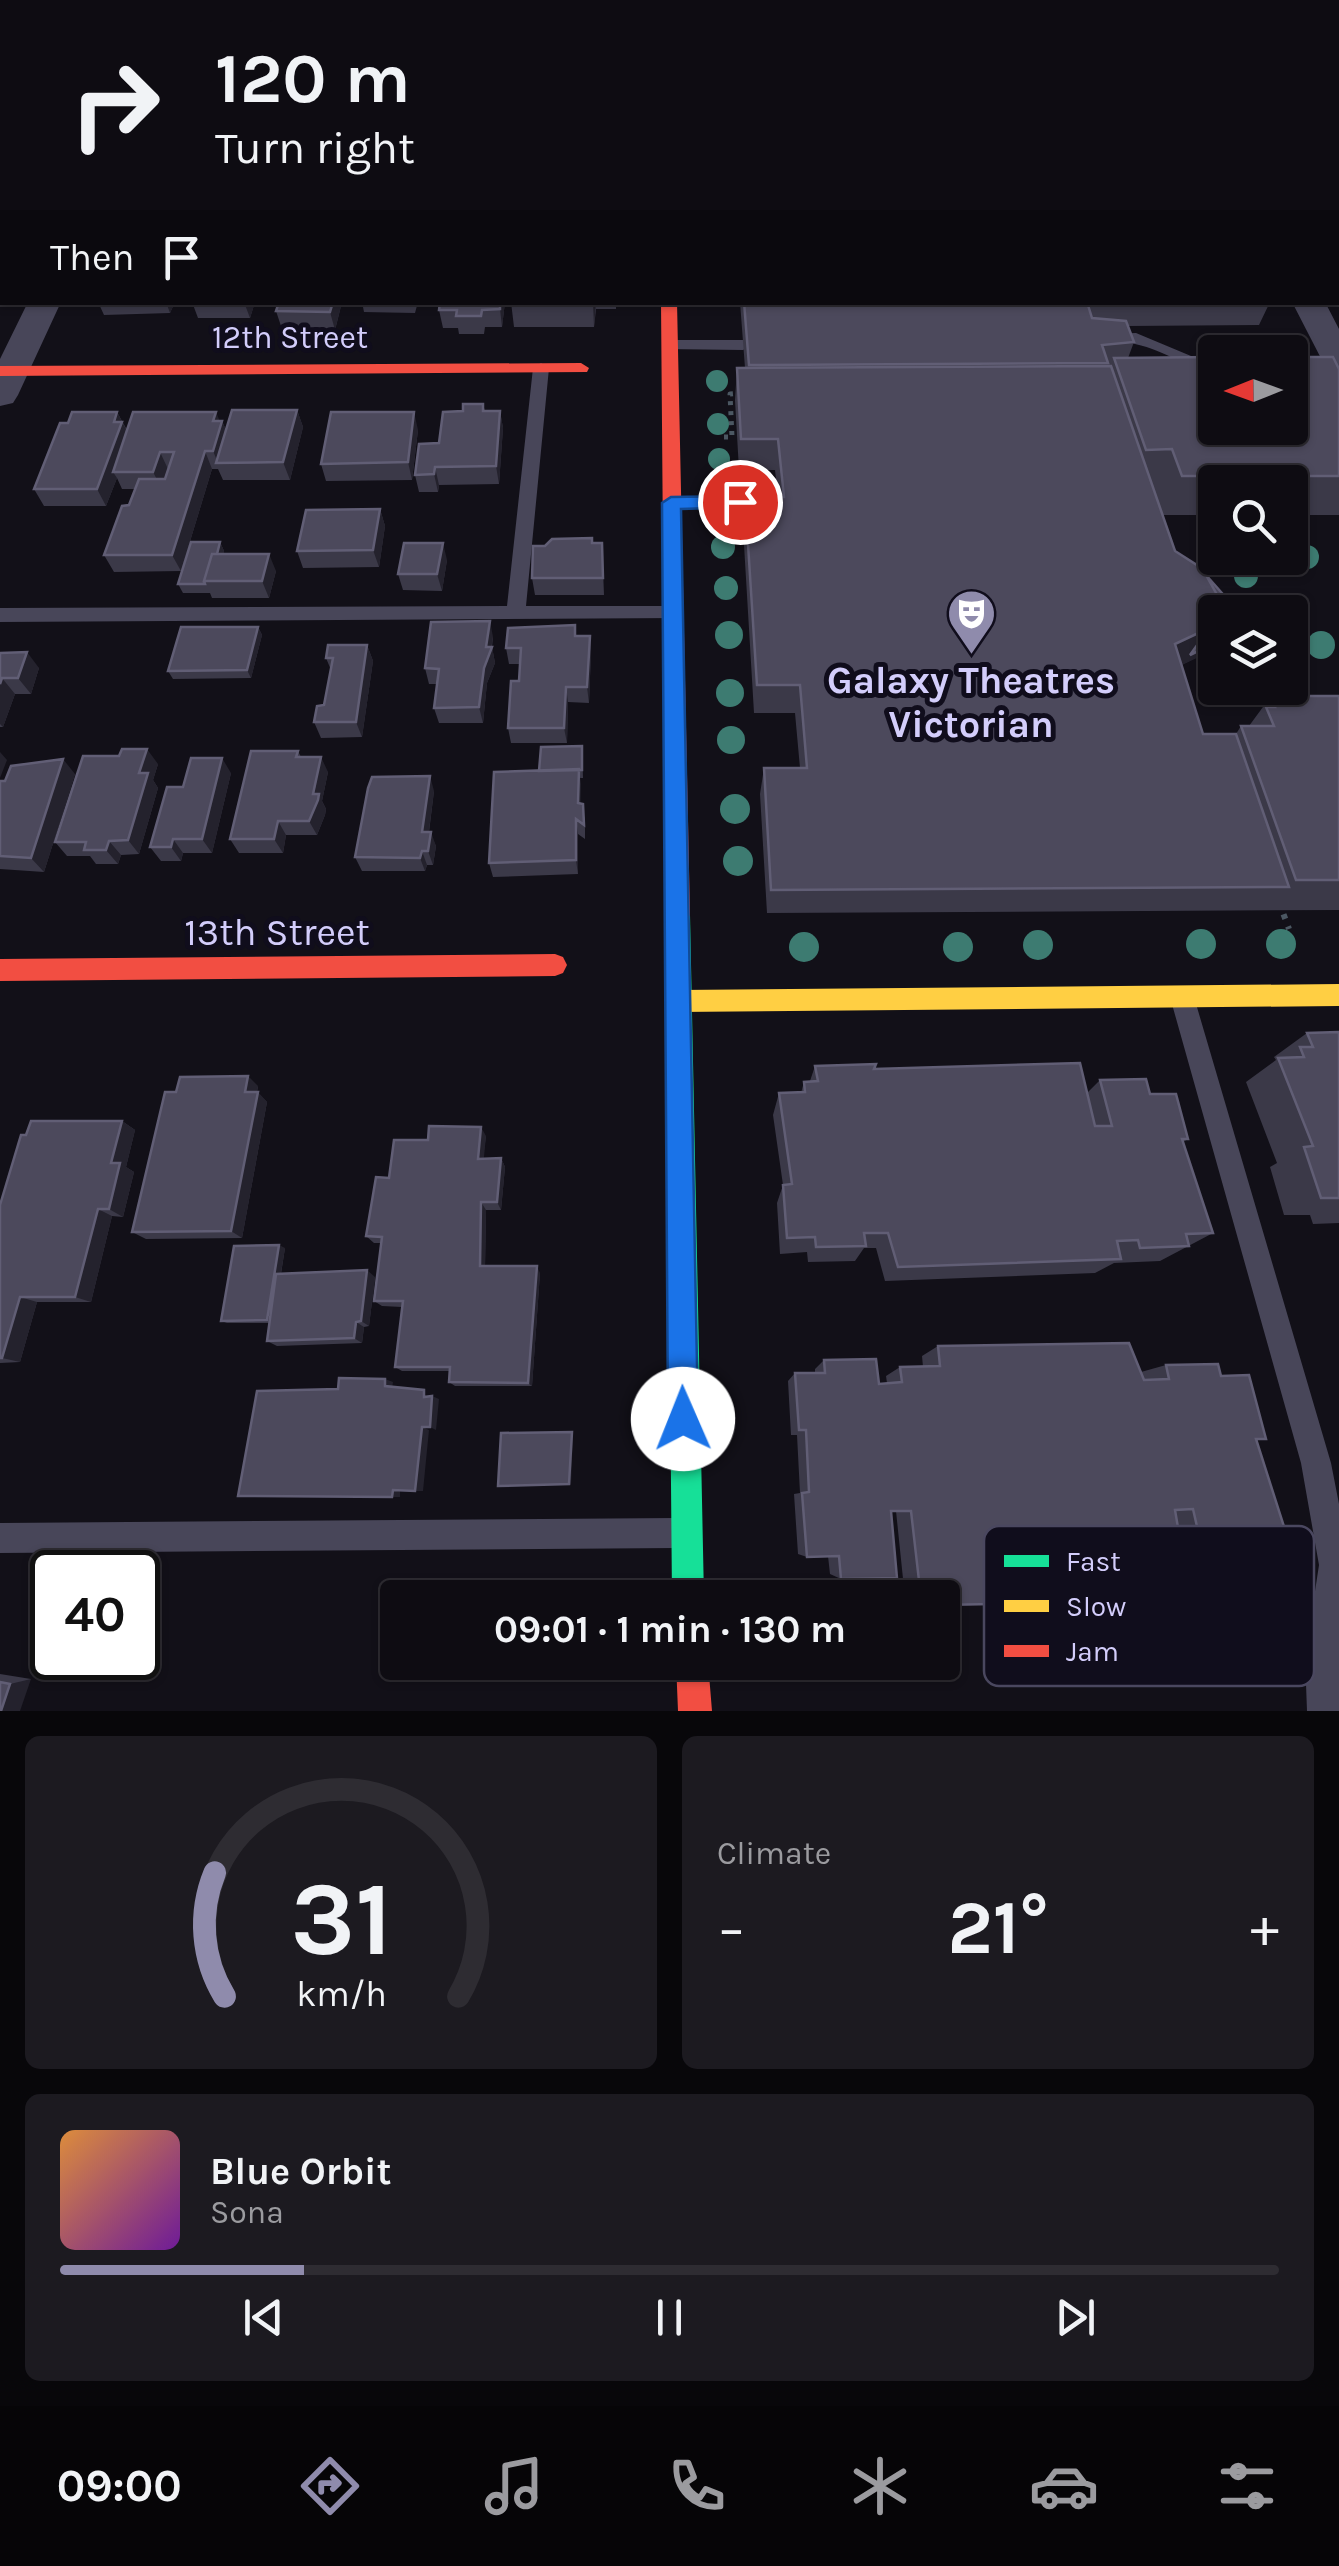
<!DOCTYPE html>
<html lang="en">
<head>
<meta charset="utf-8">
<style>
	body { margin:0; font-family:Karla,sans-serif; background:#1c1a20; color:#f1f3f6; height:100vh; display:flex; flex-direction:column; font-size:38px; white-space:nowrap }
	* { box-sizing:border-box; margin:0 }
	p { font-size:32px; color:#9b9b9f }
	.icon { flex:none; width:55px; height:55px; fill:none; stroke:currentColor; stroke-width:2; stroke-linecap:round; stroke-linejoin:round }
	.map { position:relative; height:1711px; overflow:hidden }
	.side { display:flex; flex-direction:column; gap:25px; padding:25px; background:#08070a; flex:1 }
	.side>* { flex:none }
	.banner { position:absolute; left:0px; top:0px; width:1340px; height:305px; box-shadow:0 2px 8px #0004,0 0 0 2px #2e2c32; background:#0e0c12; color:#f1f3f6; overflow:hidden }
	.needle { width:65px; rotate:269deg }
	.controls { position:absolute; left:1198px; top:335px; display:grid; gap:20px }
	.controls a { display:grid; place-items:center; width:110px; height:110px; border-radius:10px; background:#0e0c12; box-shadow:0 2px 8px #0004,0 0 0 2px #2e2c32; font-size:50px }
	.speed { position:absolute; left:30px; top:1550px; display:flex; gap:20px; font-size:50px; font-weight:700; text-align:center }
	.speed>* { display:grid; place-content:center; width:130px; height:130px; border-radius:50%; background:#0e0c12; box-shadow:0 2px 8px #0004,0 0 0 2px #2e2c32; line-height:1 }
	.speed .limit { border:5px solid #111; border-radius:15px; background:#fff; color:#111 }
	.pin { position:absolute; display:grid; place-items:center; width:85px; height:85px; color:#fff; margin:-42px; border:5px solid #fff; border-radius:50%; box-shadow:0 2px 10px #0007 }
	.me { position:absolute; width:110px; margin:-55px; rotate:359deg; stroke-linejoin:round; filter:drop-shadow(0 0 8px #0008) }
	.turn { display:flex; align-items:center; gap:35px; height:210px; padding:0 50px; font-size:45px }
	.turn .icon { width:130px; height:130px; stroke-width:2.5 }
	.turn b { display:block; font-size:70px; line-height:85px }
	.then { display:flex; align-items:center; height:95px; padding:0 50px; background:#0003; gap:20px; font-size:38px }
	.big { font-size:75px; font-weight:700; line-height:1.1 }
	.side .card { flex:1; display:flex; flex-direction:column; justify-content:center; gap:15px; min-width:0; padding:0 35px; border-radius:15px; background:#1c1a20 }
	.side .dial { align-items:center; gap:0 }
	.dial svg { height:260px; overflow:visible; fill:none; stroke:#2e2c32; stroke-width:7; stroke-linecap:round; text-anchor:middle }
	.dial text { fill:#f1f3f6; stroke:none }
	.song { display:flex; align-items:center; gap:30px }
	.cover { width:120px; height:120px; border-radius:15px; background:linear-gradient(135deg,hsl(30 70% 55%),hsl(280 70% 35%)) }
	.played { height:10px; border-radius:5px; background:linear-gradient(90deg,#8f8bac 20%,#2e2c32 20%) }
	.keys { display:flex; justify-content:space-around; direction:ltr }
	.heat { display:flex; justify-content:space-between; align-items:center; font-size:55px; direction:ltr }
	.side .tiles { flex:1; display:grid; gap:25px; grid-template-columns:1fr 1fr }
	.card:last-child { grid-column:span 2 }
	.trip { position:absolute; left:380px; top:1580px; width:580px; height:100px; border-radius:10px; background:#0e0c12; box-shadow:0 2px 8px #0004,0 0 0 2px #2e2c32; font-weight:700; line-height:100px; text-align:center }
	.dock { display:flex; height:160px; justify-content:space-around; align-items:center; background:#060507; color:#9b9b9f }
	.dock .icon { width:70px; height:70px }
	.dock .selected { color:#8f8bac }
	.dock b { font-size:45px; color:#f1f3f6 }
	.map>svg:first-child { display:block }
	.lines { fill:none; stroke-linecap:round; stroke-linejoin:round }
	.path-far1 { stroke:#4b5762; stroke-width:5; stroke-dasharray:4 6; stroke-linecap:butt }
	.path { stroke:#4b5762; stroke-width:6; stroke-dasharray:5 8; stroke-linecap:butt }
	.lane { fill:#484659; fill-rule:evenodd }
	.street { fill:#484659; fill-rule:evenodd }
	.fast { fill:#16e098; fill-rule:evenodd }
	.slow { fill:#ffcf43; fill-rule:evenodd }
	.jam { fill:#f24e42; fill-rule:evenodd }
	.tree { fill:#3d7b71 }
	.wall { fill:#3b3948 }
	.shaded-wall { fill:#24222d }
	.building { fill:#4c495c; stroke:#615e75; stroke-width:2.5 }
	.route { fill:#1a73e8; stroke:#114b97; stroke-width:2.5 }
	.labels { text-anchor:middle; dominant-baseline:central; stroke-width:10; stroke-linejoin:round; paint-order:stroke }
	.far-street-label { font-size:32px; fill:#d3cdfb; stroke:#100d1c }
	.poi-label { font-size:38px; font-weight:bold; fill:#d3cdfb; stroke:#100d1c }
	.street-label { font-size:38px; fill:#d3cdfb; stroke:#100d1c }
	.key { fill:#100d1c; stroke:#4a475f; stroke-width:2.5 }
	.key-label { font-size:28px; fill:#d3cdfb }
</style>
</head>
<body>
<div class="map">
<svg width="1339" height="1711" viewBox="0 0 1339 1711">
	<rect width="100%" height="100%" fill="#121018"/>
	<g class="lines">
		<path class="path-far1" d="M724 437H732L730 394 741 393"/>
		<path class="path" d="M1279 902 1289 929"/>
		<path class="lane" d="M1136 333 1191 356H1215V366C1174 366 1169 351 1135 344 1121 340 1107 348 1095 339L1103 334Z
			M670 340H743L751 345 743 350 664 349V341Z
			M541 363 549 368 526 606H673L683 613 680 618 0 622V608L507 606 533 368Z
			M740 496 749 502 746 506 671 509 662 503 671 497Z
			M1182 986 1191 989 1194 997 1331 1463 1339 1504V1711H1307L1305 1657 1319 1565 1301 1463 1170 997 1173 989Z
			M676 1518 687 1522 691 1533 687 1544 676 1548 0 1553V1523Z"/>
		<path class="street" d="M652 0H678V2H653Z
			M0 48H2V64H0Z
			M28 302H61L18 395 13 403 0 406V359Z
			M1292 302H1325L1339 329V373L1327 370Z"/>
		<path class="fast" d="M1142 0H1155L1156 2H1144Z
			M678 905 686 908 690 915 704 1598H672L666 915 670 908Z"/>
		<path class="slow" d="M1339 984V1006L678 1012 669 1009 666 1001 669 993 678 990Z"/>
		<path class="jam" d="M661 302H677L690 915 686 922 678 925 670 922 666 915Z
			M581 363 589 368 587 372 0 376V366Z
			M555 954 563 957 567 965 563 973 555 976 0 981V959Z
			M676 1662H708L712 1711H678Z"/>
	</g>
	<g class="tree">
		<circle cx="717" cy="381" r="11"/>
		<circle cx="718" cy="424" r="11"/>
		<circle cx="719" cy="459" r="11"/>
		<circle cx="723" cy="547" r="12"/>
		<circle cx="1307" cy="557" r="12"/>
		<circle cx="1246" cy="576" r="12"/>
		<circle cx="726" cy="588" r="12"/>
		<circle cx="729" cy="635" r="14"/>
		<circle cx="1321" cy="645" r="14"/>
		<circle cx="730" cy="693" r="14"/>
		<circle cx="731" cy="740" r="14"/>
		<circle cx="735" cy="809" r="15"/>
		<circle cx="738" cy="861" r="15"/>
		<circle cx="1201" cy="944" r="15"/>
		<circle cx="1281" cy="944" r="15"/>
		<circle cx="1038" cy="945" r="15"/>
		<circle cx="804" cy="947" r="15"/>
		<circle cx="958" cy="947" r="15"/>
	</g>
	<path class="wall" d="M0 0H40L41 2H2V30H0Z
		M231 0H359L358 2H232Z
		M766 0H1090L766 2Z
		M1338 37H1339V239L1338 237Z
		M2 72V143H0V77Z
		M0 147H2V188H0Z
		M98 302H175L170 313 104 315Z
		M192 302H255L250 318H198Z
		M342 302 335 330 282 329 276 311Z
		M362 302H418L415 313 364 312Z
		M440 302H505L502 327H485L484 334H459L458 328H443L439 310Z
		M511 302H616V309H596L594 327H514Z
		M740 302H1270L1259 325 1128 326 1134 342 1128 358 1339 369V515H1290V482H1215V515H1163L1175 551 1215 612V649L1181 665 1203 734H1236L1241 726H1249L1271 696H1339V910L767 913 760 794 764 768H800L795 713H754L743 528 745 497H778L775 470H739L735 400 737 368H745Z
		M483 404 485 411H500L503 428 499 484 439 485 438 492H419L415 475 463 411Z
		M297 410 303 427 290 480H223L218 469H212L181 571 114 572 104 555 129 505 135 489H122L117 478 106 506H44L34 489 68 423 117 412 127 430 222 421 226 430Z
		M418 430 412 480 326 481 321 464Z
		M380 509 385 526 379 567 303 568 297 551Z
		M220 542 224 551 223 554 276 571 269 598H212L210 593H183L178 584Z
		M593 543H602L604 595H535L532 578Z
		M447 560 442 591 403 590 398 574Z
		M575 625 576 636H590L591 652 589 703 568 702 567 743H511L508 728 519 681 520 664H509L506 648Z
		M258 627 262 635 251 678 173 679 168 671Z
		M493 637 492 647 495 663 487 683 483 723H439L434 708 437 684H429L425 668Z
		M367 645 373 661 362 737 321 738 314 722 324 705 331 670 326 658Z
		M0 653 39 668 31 694H15L3 727H0Z
		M582 746 583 778H580V803L585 819V839L578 834V874L493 877 489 863 539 771Z
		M298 751 301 757 328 772 322 801 326 809 325 815 317 835H286L283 853H239L230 839Z
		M158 764 153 780 158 788 139 854 121 855 118 864H96L90 856H67L55 842Z
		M231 773 212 853H183L181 861H161L150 847 183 787Z
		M75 774 44 872 0 869V781Z
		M434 791 429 832 436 846 433 865H427L425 871H362L355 857Z
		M1339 1032V1223L1313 1224 1310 1215H1284L1270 1167 1277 1163 1246 1082 1276 1060 1274 1057 1307 1033Z
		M815 1066 874 1069 1087 1093 1100 1080 1150 1094 1188 1139 1183 1142 1213 1233 1160 1261 1114 1263 1095 1273 885 1281 876 1248H864L855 1261 808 1262 807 1252 780 1254 777 1203 783 1185 773 1115 779 1093H801L804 1082 810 1081Z
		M258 1086 257 1092 267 1102 242 1238 146 1239 132 1232Z
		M122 1121 135 1130 126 1167 134 1172 123 1217 112 1216 91 1302H37L20 1362 0 1363V1205Z
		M486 1136 483 1158H501L505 1167 501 1210H486L485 1266 540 1273 532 1386H455L449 1382 450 1371H402L395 1367 402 1307 382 1306 374 1301 381 1243H374L366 1236 389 1178 428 1140Z
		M285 1248 281 1274 375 1277 369 1326 364 1327 362 1343 277 1346 267 1341 269 1323H227L221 1321Z
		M938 1346 1141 1372 1166 1365 1221 1376 1266 1439 1256 1440 1263 1560 1209 1579 1186 1576 942 1598H905L896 1511H891L841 1579 830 1574 828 1556 807 1557 798 1554 794 1494 800 1493 797 1435H791L788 1381 795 1373H815V1369L824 1360 879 1384 887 1383 886 1376 900 1367H923L922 1356Z
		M0 1674 31 1679 0 1711Z"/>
	<path class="shaded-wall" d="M20 0H40L41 2H21Z
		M276 0H289L290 2H277Z
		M0 190 2 195V222L0 224Z
		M166 302H175L170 313Z
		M244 302H255L250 318Z
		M333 302H342L335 330 330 312Z
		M500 302H505L502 327 500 309Z
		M593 302H596L594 327Z
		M297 410 303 427 290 480 283 462Z
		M500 411 503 428 499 484 496 466Z
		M117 412 131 439 113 472 117 478 106 506 97 489Z
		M216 412 221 424 222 421 230 439 218 463 213 451V421Z
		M414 412 418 430 412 480 408 462Z
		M205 451 212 469 181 571 172 555Z
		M160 452 168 469 162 489 153 472Z
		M435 467 439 485 438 492 434 474Z
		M380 509 385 526 379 567 373 550Z
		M220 542 224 551 215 581H208Z
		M443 543 447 560 442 591 437 574Z
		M269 554 276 571 269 598 262 581Z
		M1215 617V649L1178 667 1175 644Z
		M490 621 493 637 491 649 492 647 495 663 487 683 483 723 479 707Z
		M258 627 262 635 251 678 247 670Z
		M590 636 591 652 589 703 587 687Z
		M367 645 373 661 362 737 356 722Z
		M27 652 39 668 31 694 18 678Z
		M2 678 15 694 3 727 0 724V684Z
		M566 687 568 702 567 743 564 728Z
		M147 749 158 764 153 780 158 788 139 854 128 840 139 773Z
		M0 752 7 760 0 778Z
		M321 757 328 772 322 801 326 809 325 815 317 835 309 821Z
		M222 758 231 773 212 853 202 839Z
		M63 759 75 774 44 872 31 858Z
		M579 769 581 784 580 817 578 803Z
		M430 776 434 791 427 846 422 832Z
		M576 819 578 834V874L576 860Z
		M278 821 286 835 283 853 274 839Z
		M431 832 436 846 433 865 428 851Z
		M173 839 183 853 181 861 171 847Z
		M109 841 121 855 118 864 106 850Z
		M422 851 427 865 425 871 420 858Z
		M248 1076 258 1086 255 1102 245 1092Z
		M258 1092 267 1102 242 1238 231 1231Z
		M122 1121 135 1130 126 1167 134 1172 123 1217 109 1209 111 1163Z
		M481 1127 486 1136 483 1167 478 1159Z
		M501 1158 505 1167 501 1210 497 1202Z
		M481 1202 486 1210 485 1273 480 1266Z
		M98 1209 112 1216 91 1302 75 1297Z
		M279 1245 285 1248 273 1322 267 1320Z
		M537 1266 540 1273 532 1386 528 1383Z
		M367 1270 375 1277 369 1326 361 1321Z
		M20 1297 37 1302 20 1362 2 1358Z
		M356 1322 364 1327 362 1343 354 1338Z
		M385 1379 393 1382 392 1389 385 1386Z
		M432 1396 439 1399 436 1430 430 1427Z
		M422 1427 429 1430 423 1491H415Z
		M572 1432 573 1433 571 1485 569 1484Z
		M393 1490H400V1497H392Z
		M31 1679 20 1711H1L10 1684Z"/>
	<path class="building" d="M43 0H114L113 2H42Z
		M359 0H419V2H359Z
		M437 0H477L476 2H436Z
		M505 0H544V2H505Z
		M580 0H616L615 2H580Z
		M1338 37H1339V166L1338 164Z
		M2 72V88H0V77Z
		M0 97H2V125H0Z
		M0 147H2V170H0Z
		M279 302H333L330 312 276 311Z
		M440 302H500V309L482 310 481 316H456L457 310H439Z
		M744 302H1087L1092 318 1126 321 1134 342 1102 345 1108 363 749 365Z
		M1215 357V428H1290V357H1333L1339 369V476H1182L1172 449 1146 450 1114 358Z
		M1111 366 1175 551 1203 569 1216 593 1215 617 1205 630 1175 644 1203 734H1236L1289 887 771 890 764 768H807L800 685H757L745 497H784L778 439H741L737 368Z
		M463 404H483V411H500L496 466 435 467 434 474 415 475 419 444 439 443 443 412 463 411Z
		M232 410H297L283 462 216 463Z
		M72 412H117L114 422H122L97 489H34L60 423H68Z
		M133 412H216L213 421H222L213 451H205L172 555H104L122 506 129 505 139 479H165L174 452H160L153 472H113Z
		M331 412H414L408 462 321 464Z
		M380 509 373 550 297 551 306 510Z
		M592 538V543H602L603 578H532L533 546H545L552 539Z
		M191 542H220L217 554H212L204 581 205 584H178Z
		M404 543H443L437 574H398Z
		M212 554H269L262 581H204Z
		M1206 575 1228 600 1229 612H1216V593Z
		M1215 618V643L1190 655 1203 637Z
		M490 621 486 647H492L484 668 479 707 434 708 439 669 425 668 431 622Z
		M575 625V636H590L587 687H566L564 728H508L511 681H519L521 648H506L508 628Z
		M181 627H258L247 670 168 671Z
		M328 645H367L356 722H314L317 706 324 705 333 658H326Z
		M27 652 18 678H2L0 684V653Z
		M1271 696H1339V880H1296L1241 726H1274L1266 707H1275Z
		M582 746V770L539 771 541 747Z
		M122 749H147L139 773H148L128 840 109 841 106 850H84L86 842H55L83 756H119Z
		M251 751H298L296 757H321L313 794H319L318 800 309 821H278L274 839H230Z
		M191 758H222L202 839H173L171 847H150L167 787H183Z
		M63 759 31 858 0 856V781H5L11 766Z
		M579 769 578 803 583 804 584 825 576 819V860L489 863 494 772Z
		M430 776 422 832H431L428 851H422L420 858 355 857 368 788 372 777Z
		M1339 1032V1198H1321L1304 1147 1313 1146 1278 1058 1304 1057 1300 1047H1313L1307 1033Z
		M1080 1063 1095 1126H1112L1100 1080 1146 1079 1150 1094H1176L1188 1139H1182L1213 1233 1186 1234 1189 1246 1140 1248 1138 1240 1117 1241 1121 1259 898 1267 888 1233H864L866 1246 816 1247 815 1237 787 1238 783 1185 792 1184 779 1093 805 1092 804 1082 818 1081 815 1066 876 1064 874 1069Z
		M248 1076 245 1092H258L231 1231 132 1232 165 1092H176L180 1077Z
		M31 1121H122L111 1163H120L109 1209H98L75 1297H20L2 1358H0V1205L21 1135H26Z
		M429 1126 481 1127 478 1159 501 1158 497 1202H481L480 1266H537L528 1383 449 1382 450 1367H395L403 1301H374L382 1237 366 1236 376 1177 389 1178 394 1140H428Z
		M279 1245 267 1320 221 1321 234 1246Z
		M367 1270 361 1321 356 1322 354 1338 267 1341 276 1274Z
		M1129 1343 1144 1380 1169 1379 1166 1365 1218 1364 1221 1376 1249 1375 1266 1439H1256L1295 1561 1263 1560 1267 1580 1209 1579 1193 1509 1175 1510 1188 1586 1146 1588 1147 1601 942 1605V1598H921L911 1511H891L897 1578 841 1579 839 1556 807 1557 802 1493 809 1492 806 1430H799L795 1373H825L824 1360 876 1359 879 1384 902 1382 900 1367 940 1366 938 1346Z
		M339 1378 385 1379V1386L424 1390V1397L432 1396 430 1427H422L415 1491 393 1490 392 1497 238 1496 257 1391 338 1389Z
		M572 1432 569 1484 498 1486 501 1433Z
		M0 1682 10 1684 1 1711H0Z"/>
	<path class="route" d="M740 496 749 502 747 507 681 509 698 1419 694 1430 683 1434 673 1430 668 1419 662 503 671 497Z"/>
	<defs>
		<symbol id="theatre-pin" viewBox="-11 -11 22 30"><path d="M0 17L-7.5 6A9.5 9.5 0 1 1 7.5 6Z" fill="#8f8bac" stroke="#100d1c"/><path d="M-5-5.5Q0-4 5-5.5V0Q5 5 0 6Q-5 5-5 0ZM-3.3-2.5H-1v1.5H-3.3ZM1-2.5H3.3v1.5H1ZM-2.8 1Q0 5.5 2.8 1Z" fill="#fff"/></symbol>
	</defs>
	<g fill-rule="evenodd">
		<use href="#theatre-pin" x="944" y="586" width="55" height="75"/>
	</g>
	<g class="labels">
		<g class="far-street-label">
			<text x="290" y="337">12th Street</text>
		</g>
		<g class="poi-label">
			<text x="971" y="680">Galaxy Theatres<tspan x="971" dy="44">Victorian</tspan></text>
		</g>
		<g class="street-label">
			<text x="277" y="932">13th Street</text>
		</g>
	</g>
	<rect x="984" y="1526" width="330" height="160" rx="15" class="key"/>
	<rect x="1004" y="1555" width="45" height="12" fill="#16e098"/>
	<rect x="1004" y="1600" width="45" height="12" fill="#ffcf43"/>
	<rect x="1004" y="1645" width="45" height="12" fill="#f24e42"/>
	<g class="key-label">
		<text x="1066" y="1571">Fast</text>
		<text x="1066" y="1616">Slow</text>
		<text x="1066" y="1661">Jam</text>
	</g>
</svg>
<div class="controls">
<a><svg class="needle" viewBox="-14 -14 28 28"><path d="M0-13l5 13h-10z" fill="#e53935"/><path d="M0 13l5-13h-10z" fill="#9b9b9f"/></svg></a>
<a><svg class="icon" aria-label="search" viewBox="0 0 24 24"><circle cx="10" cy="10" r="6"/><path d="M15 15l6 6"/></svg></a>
<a><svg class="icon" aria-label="layers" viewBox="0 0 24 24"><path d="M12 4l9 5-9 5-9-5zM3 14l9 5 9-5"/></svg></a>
</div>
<div class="speed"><div class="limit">40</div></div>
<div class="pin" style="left:740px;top:502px;background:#d93025"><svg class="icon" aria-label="arrive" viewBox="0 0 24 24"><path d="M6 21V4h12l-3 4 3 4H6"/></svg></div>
<svg class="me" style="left:683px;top:1419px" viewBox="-20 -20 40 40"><circle r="19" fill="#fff"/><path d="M0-13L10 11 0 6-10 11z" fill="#1a73e8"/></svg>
<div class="trip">09:01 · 1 min · 130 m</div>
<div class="banner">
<div class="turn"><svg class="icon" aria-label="right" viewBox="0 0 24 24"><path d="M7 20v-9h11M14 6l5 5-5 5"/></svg><div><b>120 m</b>Turn right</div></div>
<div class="then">Then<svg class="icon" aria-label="arrive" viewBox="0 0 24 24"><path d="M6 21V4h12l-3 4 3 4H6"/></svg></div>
</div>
</div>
<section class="side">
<div class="tiles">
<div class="card dial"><svg viewBox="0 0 100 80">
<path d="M14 69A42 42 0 1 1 86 69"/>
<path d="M14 69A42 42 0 0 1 11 31" stroke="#8f8bac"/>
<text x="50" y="56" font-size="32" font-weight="700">31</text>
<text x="50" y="72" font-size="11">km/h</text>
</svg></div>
<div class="card"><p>Climate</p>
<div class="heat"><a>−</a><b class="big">21°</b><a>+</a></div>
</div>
<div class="card">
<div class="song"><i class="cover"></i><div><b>Blue Orbit</b><p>Sona</p></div></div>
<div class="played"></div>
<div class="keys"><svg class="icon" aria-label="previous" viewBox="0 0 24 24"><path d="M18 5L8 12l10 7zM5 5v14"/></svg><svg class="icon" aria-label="pause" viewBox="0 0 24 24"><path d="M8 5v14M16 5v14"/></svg><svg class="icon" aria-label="next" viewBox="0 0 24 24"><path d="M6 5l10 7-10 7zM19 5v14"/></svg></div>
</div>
</div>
</section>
<nav class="dock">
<b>09:00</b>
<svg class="icon selected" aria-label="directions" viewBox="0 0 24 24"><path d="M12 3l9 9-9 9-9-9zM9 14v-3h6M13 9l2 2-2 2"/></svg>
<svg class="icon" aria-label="music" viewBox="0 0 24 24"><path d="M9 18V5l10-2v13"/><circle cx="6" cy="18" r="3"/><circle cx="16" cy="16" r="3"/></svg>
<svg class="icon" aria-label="phone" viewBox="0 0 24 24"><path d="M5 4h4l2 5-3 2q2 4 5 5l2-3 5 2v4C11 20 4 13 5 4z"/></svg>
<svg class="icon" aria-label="climate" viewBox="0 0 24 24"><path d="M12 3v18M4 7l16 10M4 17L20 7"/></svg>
<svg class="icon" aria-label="car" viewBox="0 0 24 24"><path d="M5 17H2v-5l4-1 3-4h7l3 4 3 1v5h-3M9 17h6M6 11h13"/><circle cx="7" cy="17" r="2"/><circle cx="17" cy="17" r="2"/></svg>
<svg class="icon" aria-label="filters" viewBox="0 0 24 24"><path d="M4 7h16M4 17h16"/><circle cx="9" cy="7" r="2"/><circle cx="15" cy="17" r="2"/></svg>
</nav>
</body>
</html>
